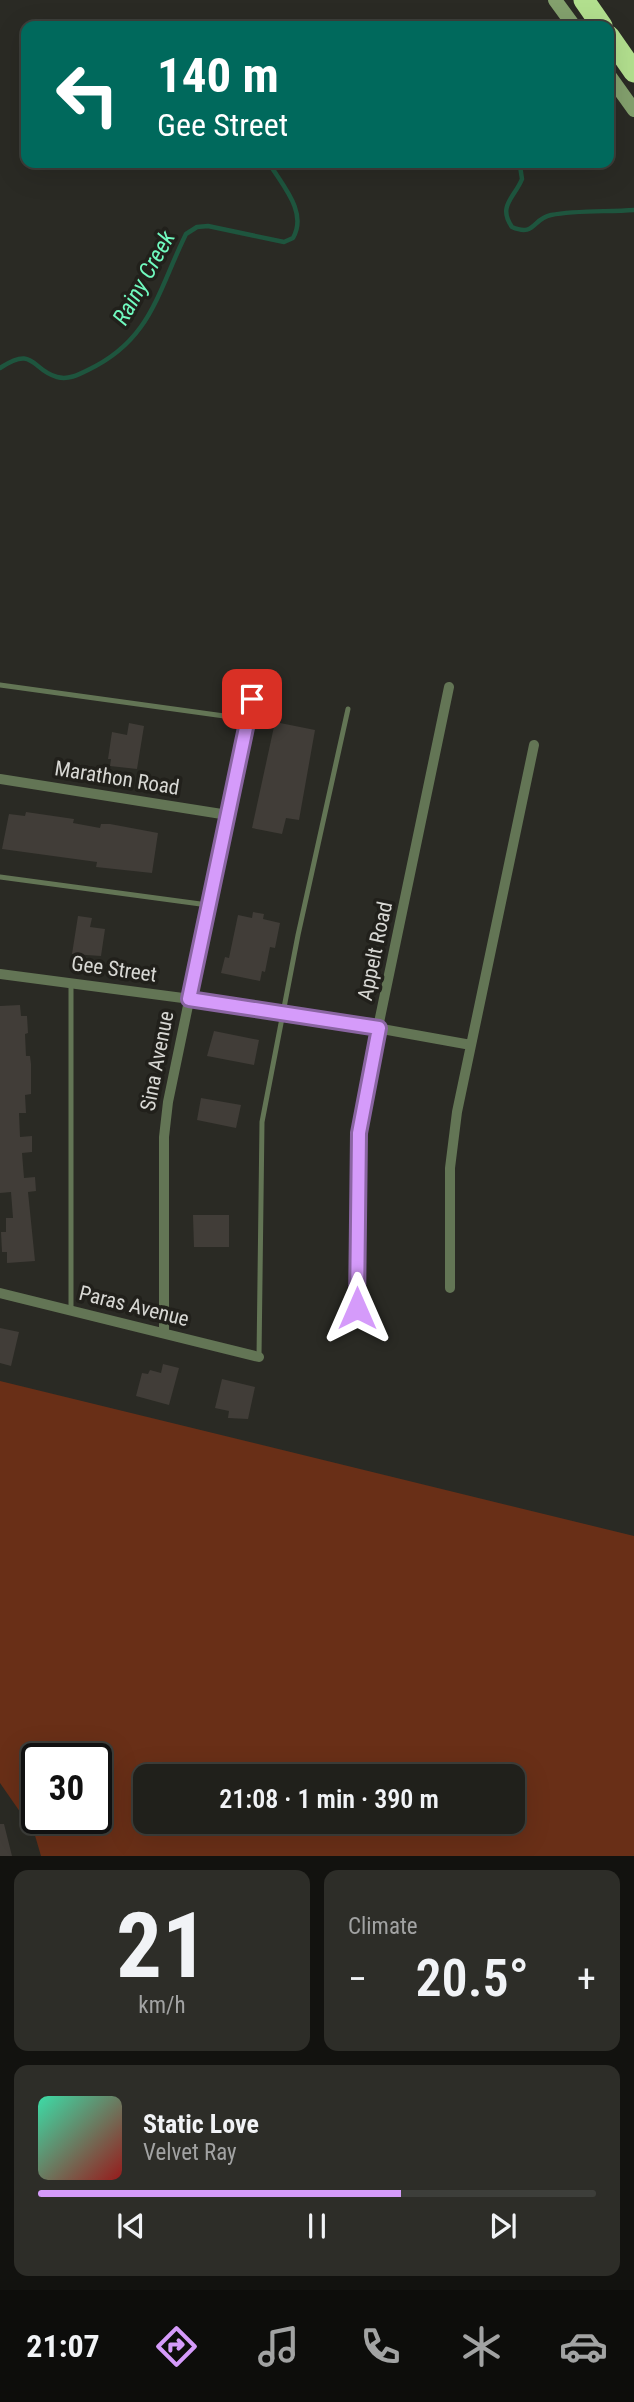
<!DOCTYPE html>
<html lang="en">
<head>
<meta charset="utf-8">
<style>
	body { margin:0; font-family:"Roboto Condensed",sans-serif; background:#2d2d28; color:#f1f3f6; height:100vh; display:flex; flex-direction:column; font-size:26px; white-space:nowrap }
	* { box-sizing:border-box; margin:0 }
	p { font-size:23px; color:#a2a3a3 }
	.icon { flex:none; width:38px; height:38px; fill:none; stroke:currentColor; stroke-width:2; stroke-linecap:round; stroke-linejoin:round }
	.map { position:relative; height:1856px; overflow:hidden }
	.details { display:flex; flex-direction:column; gap:14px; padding:14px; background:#12120f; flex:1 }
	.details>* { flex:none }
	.hud { position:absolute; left:21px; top:21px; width:593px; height:147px; border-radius:14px; box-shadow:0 7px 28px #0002,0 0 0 2px #3d3e3a; background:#00695c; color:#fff; overflow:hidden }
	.speed { position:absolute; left:21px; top:1743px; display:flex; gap:14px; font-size:35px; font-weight:700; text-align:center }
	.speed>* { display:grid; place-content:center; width:91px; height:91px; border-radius:50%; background:#20201b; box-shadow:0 7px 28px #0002,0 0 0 2px #3d3e3a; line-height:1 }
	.speed .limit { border:4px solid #111; border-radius:10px; background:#fff; color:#111 }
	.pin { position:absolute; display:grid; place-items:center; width:60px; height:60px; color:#fff; margin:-30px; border-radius:14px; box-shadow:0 4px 10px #0006 }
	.me { position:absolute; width:77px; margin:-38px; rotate:0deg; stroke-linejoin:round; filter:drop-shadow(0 0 5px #0008) }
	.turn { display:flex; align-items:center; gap:24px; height:147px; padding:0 21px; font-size:32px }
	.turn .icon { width:91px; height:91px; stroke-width:2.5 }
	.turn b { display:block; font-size:49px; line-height:60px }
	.big { font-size:52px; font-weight:600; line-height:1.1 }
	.details .tile { flex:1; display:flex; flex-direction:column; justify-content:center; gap:10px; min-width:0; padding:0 24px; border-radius:14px; background:#2d2d28 }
	.details .dial { align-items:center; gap:0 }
	.dial b { font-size:91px; line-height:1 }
	.song { display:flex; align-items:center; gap:21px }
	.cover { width:84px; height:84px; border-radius:10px; background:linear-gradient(135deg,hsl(160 70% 55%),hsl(0 70% 35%)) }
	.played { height:7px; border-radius:4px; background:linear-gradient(90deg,#d59bfa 65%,#3d3e3a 65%) }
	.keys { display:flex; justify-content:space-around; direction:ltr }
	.heat { display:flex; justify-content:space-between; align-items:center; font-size:38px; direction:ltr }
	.details .tiles { flex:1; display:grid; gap:14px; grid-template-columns:1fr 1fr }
	.tile:last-child { grid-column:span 2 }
	.trip { position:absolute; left:133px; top:1764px; width:392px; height:70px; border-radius:14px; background:#20201b; box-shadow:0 7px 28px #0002,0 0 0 2px #3d3e3a; font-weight:600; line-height:70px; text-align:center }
	.dock { display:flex; height:112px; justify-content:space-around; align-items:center; background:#0d0d0b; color:#a2a3a3 }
	.dock .icon { width:49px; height:49px }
	.dock .selected { color:#d59bfa }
	.dock b { font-size:32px; color:#f1f3f6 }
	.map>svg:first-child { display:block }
	.green { fill:#692f17; fill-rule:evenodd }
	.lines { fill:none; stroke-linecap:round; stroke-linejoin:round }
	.stream { stroke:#1e553e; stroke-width:4.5 }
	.building { fill:#413d38 }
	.service { stroke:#637555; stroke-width:5 }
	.minor { stroke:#637555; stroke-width:10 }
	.secondary { stroke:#83a06d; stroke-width:14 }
	.motorway { stroke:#b2df8e; stroke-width:21 }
	.route-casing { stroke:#8a65a2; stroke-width:18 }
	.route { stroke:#d59bfa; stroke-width:12 }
	.labels { text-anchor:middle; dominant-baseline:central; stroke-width:7; stroke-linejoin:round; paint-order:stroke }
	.street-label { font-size:21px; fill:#d8d8d4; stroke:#21201b }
	.water-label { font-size:23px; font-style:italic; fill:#70fabf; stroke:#21201b }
</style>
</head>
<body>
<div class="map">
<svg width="634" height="1856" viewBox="0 0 634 1856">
	<rect width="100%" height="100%" fill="#2a2a24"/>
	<path class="green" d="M0 1381 634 1536V1856H41L34 1832 0 1783ZM37 1759H96V1818H37ZM145 1776H513V1822H145Z"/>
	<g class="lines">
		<path class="stream" d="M514 163 520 166 522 179C515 197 497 206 512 227 535 237 532 219 551 215 577 210 607 212 634 210
			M0 368C35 345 31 370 57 377 68 380 78 375 88 370 151 340 157 293 186 234L197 227 208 226 284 242 293 238C308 212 282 185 269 163"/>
	</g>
	<path class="building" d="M275 722 315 730 299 820 286 818 282 834 252 828Z
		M129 723 144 726 137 769 110 766 111 759H108L112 732 127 735Z
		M26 812 74 819 73 823 100 828 101 824H110L158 833 152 873 96 867 97 862 2 849 9 814 25 816Z
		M253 912 264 914 263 919 280 923 275 948 270 947 265 972 262 971 260 981 221 973 225 957 229 958 238 915 252 918Z
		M78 916 92 918 90 927 105 929 101 956 72 954Z
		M20 1005 21 1016H27L28 1033 25 1034 26 1056H30L31 1064V1094L25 1095 26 1113H19L20 1137 32 1136V1152L22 1153 24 1178 35 1177 36 1191 28 1192 35 1261 7 1263V1252H2L1 1232H6V1218H13L11 1192 0 1193V1006Z
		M214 1031 259 1040 254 1065 207 1056Z
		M201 1098 241 1105 236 1128 197 1120Z
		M193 1215H229V1247H194Z
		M0 1328 19 1332 11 1366 0 1363Z
		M163 1364 179 1368 169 1405 136 1396 142 1373 148 1374 150 1370 161 1373Z
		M222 1379 255 1387 248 1419 228 1418 229 1411 215 1408Z
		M0 1824H4L12 1856H0Z"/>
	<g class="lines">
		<path class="service" d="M0 685 246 719
			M0 877 208 905
			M71 983V1309
			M259 1357 262 1122 298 935 348 709"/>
		<path class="minor" d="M0 779 228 815
			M0 974 282 1011 471 1045
			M450 1288V1168L457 1112 534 745
			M0 1293 259 1357
			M357 1308 356 1188 359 1133 367 1080 449 687
			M164 1333V1137L168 1102 256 678"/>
		<path class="secondary" d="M555 0 574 26
			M609 75 634 110"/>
		<path class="motorway" d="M584 0 602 26
			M609 36 634 72"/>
	</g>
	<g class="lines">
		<defs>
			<path id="route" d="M252 699 189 999 379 1028 359 1133 357 1308"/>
		</defs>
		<use href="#route" class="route-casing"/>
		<use href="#route" class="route"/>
	</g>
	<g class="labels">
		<g class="street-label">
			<text transform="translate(117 778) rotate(9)">Marathon Road</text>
			<text transform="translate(375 951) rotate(-78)">Appelt Road</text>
			<text transform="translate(114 969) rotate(8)">Gee Street</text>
			<text transform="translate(157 1061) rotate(-79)">Sina Avenue</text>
			<text transform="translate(134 1306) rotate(14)">Paras Avenue</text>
		</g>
		<g class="water-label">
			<text transform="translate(144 278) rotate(-61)">Rainy Creek</text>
		</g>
	</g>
</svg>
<div class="speed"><div class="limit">30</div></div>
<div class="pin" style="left:252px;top:699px;background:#d93025"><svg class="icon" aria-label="arrive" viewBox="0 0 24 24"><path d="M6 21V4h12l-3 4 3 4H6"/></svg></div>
<svg class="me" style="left:357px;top:1308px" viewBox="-20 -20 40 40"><path d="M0-17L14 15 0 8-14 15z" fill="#d59bfa" stroke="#fff" stroke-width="4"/></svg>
<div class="trip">21:08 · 1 min · 390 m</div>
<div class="hud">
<div class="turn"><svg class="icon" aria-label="left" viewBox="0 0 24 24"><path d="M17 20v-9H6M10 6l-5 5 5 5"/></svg><div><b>140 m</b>Gee Street</div></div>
</div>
</div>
<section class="details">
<div class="tiles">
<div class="tile dial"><b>21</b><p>km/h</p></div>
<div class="tile"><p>Climate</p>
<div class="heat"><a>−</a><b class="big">20.5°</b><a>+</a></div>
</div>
<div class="tile">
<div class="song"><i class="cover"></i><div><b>Static Love</b><p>Velvet Ray</p></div></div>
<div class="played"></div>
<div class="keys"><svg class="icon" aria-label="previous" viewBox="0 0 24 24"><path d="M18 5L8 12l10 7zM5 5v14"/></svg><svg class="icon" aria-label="pause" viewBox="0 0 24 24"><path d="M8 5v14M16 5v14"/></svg><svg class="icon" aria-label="next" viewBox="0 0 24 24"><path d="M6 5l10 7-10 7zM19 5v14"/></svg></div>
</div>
</div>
</section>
<nav class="dock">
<b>21:07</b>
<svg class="icon selected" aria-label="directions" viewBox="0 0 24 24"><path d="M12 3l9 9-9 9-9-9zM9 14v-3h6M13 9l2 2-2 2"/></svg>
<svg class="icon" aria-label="music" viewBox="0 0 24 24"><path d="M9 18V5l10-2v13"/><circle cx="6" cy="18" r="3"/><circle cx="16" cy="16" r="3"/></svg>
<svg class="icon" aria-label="phone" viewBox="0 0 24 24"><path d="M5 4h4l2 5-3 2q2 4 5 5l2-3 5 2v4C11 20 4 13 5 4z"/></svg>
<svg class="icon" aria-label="climate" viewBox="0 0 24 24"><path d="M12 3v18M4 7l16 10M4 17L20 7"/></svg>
<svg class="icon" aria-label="car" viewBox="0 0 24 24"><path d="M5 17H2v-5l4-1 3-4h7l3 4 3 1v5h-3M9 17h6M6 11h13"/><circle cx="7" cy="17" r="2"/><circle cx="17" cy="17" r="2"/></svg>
</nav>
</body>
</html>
